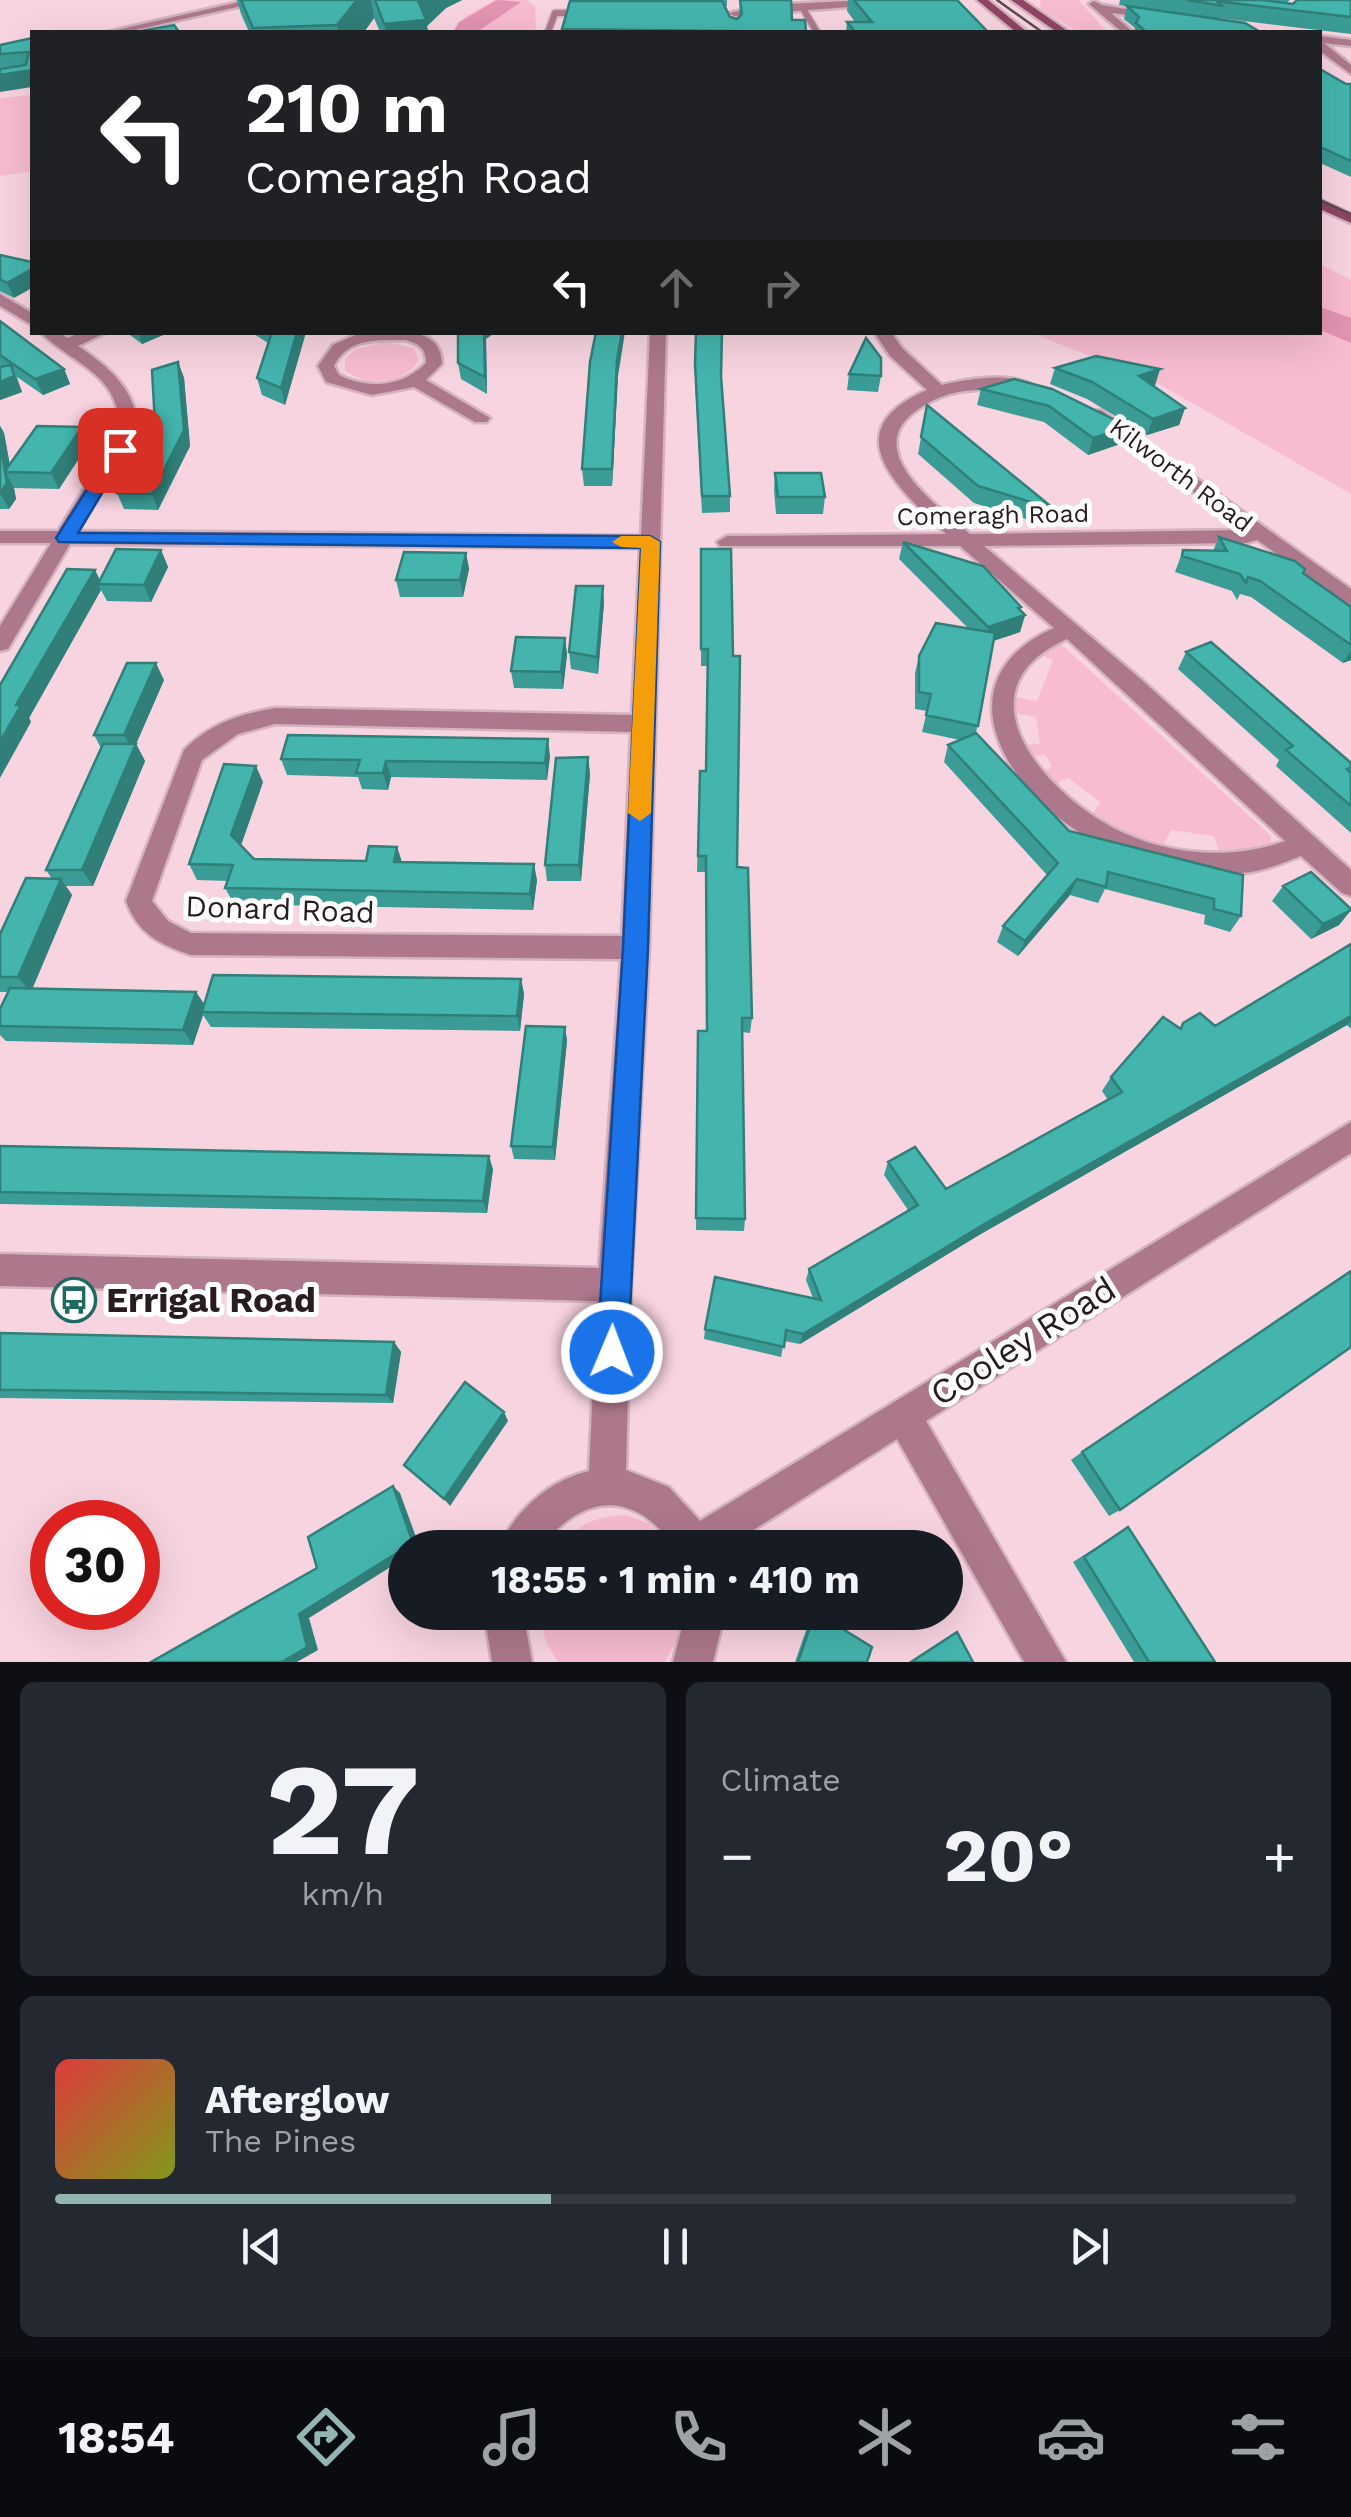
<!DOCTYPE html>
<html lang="en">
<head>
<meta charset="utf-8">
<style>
	body { margin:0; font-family:"Work Sans",sans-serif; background:#242831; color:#f1f3f6; height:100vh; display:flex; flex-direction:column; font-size:38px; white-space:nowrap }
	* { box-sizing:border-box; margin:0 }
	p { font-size:32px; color:#9ea1a6 }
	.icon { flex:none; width:55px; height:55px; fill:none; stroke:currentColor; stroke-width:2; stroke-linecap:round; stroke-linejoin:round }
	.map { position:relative; height:1662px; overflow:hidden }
	.drawer { display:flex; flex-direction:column; gap:20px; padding:20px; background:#0d0f14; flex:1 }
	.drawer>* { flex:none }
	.guide { position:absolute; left:30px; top:30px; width:1292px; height:305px; border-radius:0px; box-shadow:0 10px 40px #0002; background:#202124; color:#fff; overflow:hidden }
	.speed { position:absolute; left:30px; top:1500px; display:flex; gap:20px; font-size:50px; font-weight:700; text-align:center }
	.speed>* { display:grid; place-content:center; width:130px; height:130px; border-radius:50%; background:#171b24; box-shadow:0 10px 40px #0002; line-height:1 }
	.speed .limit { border:15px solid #d22; background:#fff; color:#111 }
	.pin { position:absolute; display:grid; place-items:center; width:85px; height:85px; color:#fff; margin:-42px; border-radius:20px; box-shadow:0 5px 15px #0006 }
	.me { position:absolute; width:110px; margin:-55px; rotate:1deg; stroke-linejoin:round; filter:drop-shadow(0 0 8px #0008) }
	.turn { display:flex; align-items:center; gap:35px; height:210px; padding:0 50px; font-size:45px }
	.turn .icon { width:130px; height:130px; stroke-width:2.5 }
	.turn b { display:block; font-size:70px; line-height:85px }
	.lanes { display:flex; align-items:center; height:95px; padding:0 50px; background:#0003; justify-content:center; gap:50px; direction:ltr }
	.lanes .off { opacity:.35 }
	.big { font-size:75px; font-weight:700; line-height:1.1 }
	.drawer .card { flex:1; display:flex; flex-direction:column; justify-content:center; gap:15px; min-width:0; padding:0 35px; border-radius:15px; background:#242831 }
	.drawer .dial { align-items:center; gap:0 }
	.dial b { font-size:130px; line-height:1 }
	.song { display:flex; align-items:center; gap:30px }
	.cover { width:120px; height:120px; border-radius:15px; background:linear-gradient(135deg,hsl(0 70% 55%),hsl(70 70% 35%)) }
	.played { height:10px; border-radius:5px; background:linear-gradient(90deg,#92b5b4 40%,#363941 40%) }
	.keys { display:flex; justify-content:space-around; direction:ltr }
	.heat { display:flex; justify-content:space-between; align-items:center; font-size:55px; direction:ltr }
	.drawer .tiles { flex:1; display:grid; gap:20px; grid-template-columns:1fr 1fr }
	.card:last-child { grid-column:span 2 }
	.trip { position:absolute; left:388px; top:1530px; width:575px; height:100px; border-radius:50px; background:#171b24; box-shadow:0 10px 40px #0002; font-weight:700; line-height:100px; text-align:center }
	.tabs { display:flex; height:160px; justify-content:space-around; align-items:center; background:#090b0e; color:#9ea1a6 }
	.tabs .icon { width:70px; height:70px }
	.tabs .on { color:#92b5b4 }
	.tabs b { font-size:45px; color:#f1f3f6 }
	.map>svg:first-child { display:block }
	.green { fill:#f8bcd1 }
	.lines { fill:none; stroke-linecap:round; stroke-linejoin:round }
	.river { fill:#e394b2; fill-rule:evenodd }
	.service-casing { stroke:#d3b3be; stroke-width:9 }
	.minor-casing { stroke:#d3b3be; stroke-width:5 }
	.secondary-casing { stroke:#d3b3be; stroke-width:5 }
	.service { stroke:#ae788c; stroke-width:6 }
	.minor { fill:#ae788c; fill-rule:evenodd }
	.secondary { fill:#914464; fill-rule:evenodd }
	.tram { stroke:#5d4a51; stroke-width:2.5 }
	.wall { fill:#3a9c95 }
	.shaded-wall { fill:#307f79 }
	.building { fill:#44b5ad; stroke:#307f79; stroke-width:2.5 }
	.route { fill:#1a73e8; stroke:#114b97; stroke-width:2.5 }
	.slow { fill:#f59e0b }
	.labels { text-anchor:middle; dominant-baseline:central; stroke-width:10; stroke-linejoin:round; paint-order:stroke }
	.far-street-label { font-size:25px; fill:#291c21; stroke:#fff }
	.street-label { font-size:30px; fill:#291c21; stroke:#fff }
	.near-poi-label { font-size:35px; font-weight:bold; fill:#291c21; stroke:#fff; text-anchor:start }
	.near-street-label { font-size:35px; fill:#291c21; stroke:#fff }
</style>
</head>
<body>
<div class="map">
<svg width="1351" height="1662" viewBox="0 0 1351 1662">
	<rect width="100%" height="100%" fill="#f8d4e0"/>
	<path class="green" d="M495 0H526L535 6 536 32H455L465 17Z
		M1040 0H1079L1107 32H1078L1041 9Z
		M32 95V171L0 176V98Z
		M1320 264 1351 280V494L1150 379 1031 333 1320 332Z
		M386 342 413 348 419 360C405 384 365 388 345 370V359L356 349Z
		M1054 643 1062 645 1271 836V849L1220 854 1214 836 1171 830 1164 844 1130 835 1091 815 1101 802 1068 778 1054 784 1041 775 1052 766 1045 755 1027 756 1024 745 1040 744 1036 717 1015 713V697L1037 701 1053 660 1037 653Z
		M625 1515 648 1523 672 1547 558 1548C577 1524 595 1517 625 1515Z
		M539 1613H685L680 1634 665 1662H558L546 1642Z"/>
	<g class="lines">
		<path class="river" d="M497 0 521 2 477 32H453L459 22Z
			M1320 307 1351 318V343L1320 330Z"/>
		<defs>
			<path id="service" d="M802 7 817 32
				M548 32 555 13H582"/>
			<path id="minor" d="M248 0H268L126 32H108Z
				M868 0H938L734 16 729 13 766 5Z
				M1094 1 1102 5 1161 15 1156 18 1111 13 1133 32H1122L1089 4Z
				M1320 36 1351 40V46L1324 43 1351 65V74L1320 51Z
				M0 294 32 313V325L0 306Z
				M40 332H59L67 338 83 332H107L78 346C110 368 136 389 138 430L78 531 641 536 650 332H666L649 948 631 1285 626 1470 669 1487 700 1521 1351 1122V1153L926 1421 1066 1662H1024L897 1439 725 1548H674C636 1489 581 1493 541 1548H499C515 1510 550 1480 589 1471L597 1301 0 1286V1254L599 1268 621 959 191 955C159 944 138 934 126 901L184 750C209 724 240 714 275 708L632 715 640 548 70 544 8 649 0 651V626L51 543H0V531H58L120 430C119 373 75 366 40 332ZM275 724 631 732 622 936 191 933 168 921 152 901 202 760 238 734Z
				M362 332C390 332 442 323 442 364L426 380 490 418 487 422H475L414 387 372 395 326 382 318 366 333 345ZM406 340C419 344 426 348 426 363 402 387 369 390 339 375L334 366C348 337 378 340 406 340Z
				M874 332H891L902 348 942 385C968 379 1013 371 1036 387 1022 397 993 389 976 390 952 391 930 399 912 414 864 454 940 508 970 534L1245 530 1095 419V411L1101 410 1351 589V606L1257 540 1246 543 984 546 1143 681 1351 870V896L1342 893 1301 856C1282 863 1263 872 1242 873 1191 876 1132 863 1087 837 1006 791 938 680 1054 628L960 546H720L717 542 727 536 946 534C899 489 832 431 927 390L890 356ZM1067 639 1285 841C1236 859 1175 856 1126 834 1051 801 950 692 1067 639Z
				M484 1612H523L532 1662H492Z
				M686 1612H725L713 1662H673Z"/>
			<path id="secondary" d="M977 0H988L1027 32H1016Z
				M1011 0H1023L1069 32H1057Z
				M1320 200 1351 214V223L1320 209Z"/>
		</defs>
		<use href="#service" class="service-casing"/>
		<use href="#minor" class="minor-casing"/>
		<use href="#secondary" class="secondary-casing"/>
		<use href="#service" class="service"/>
		<use href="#minor" class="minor"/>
		<use href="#secondary" class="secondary"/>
		<path class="tram" d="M997 0 1042 32
			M1320 200 1351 214"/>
	</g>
	<path class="wall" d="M237 0H462L446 8 427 26 428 32H380L374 18 364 32H249L241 14Z
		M571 0H727V6H724L730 17 737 19 739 17 740 0 792 20 806 32H562Z
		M848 0H957L988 32H846L847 22H855L847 11Z
		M1120 0H1290L1286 3 1293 4 1351 0V34L1219 18V20L1260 32H1134L1135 28 1124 19 1127 6 1141 8 1119 5Z
		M32 38V70L0 75V45Z
		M1320 69 1346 84H1351V177L1320 163Z
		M0 255 14 298 0 291Z
		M0 321 64 369 70 384 43 395 17 377 22 392 0 400V367H2L0 365Z
		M126 332H170L142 344Z
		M251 332H306L285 405 262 395 257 378 268 343Z
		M696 332 721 376 730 496V512L702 513 695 380Z
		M486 339 487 394 461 379 458 363Z
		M178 362 184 378 190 446 158 510 124 509 117 493 155 424Z
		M1055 368 1160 369 1153 386 1185 408 1179 425 1147 435 1087 399 1050 384Z
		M849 374 881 376 878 392 847 390Z
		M618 376 612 486H584L582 469Z
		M1014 379 1123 443 1088 455 1044 422 977 405 981 389Z
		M927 405 1054 509 1049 526 974 503 918 454Z
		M0 426 4 433 10 465 89 443 59 489 14 488 16 499 9 509H0Z
		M775 473 825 497 823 514H776L774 490Z
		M1219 537 1303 573 1351 607V660L1343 663 1251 597 1240 594 1237 600 1232 591 1175 572 1183 550 1213 551Z
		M903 542 1021 607 1020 610 1025 615 1020 632 993 641 976 733 1069 831 1243 875 1241 916 1230 932 1204 924 1205 915 1105 889 1098 903 1070 895 1018 956 997 942 1003 926 1047 875 944 762 948 745 960 740 922 732 927 711 915 709V673L919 656 968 628 899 559Z
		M701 549 733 656 737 867 752 1018 750 1033 742 1032 745 1219 744 1231 696 1230 698 1031H706V872H697L700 771H706L708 666H701Z
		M161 550 168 567 151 602 107 601 101 590 29 718 31 722 0 685 100 581Z
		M466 553 469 569 463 597H400L396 580Z
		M604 603 598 674 571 669 569 652Z
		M565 638 567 655 563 689 514 688 511 671Z
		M1186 652 1351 763V833L1276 766 1279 760 1178 669Z
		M164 680 136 744 145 761 93 886H66L72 895 32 989 196 992 204 1004 521 979 524 994 520 1031 211 1027 203 1015 193 1045 6 1041 0 1035V1009L8 992H0V934L52 879 46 870 101 748 94 735Z
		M550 756 547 780 391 777 388 790 362 789 358 777 287 775 281 759Z
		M588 757 590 774 581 881H547L545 865Z
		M263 782 241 845 254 859 366 861 397 847 402 862 537 880 533 910 234 904 225 888 228 881 197 880 189 864Z
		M1283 886 1351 910 1339 925 1311 939 1272 901Z
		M1351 944V1029L1347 1025 979 1235 800 1344 784 1341 781 1357 704 1339 705 1329 813 1298 806 1280 809 1269 908 1210 884 1175 888 1162 946 1189 1108 1100 1102 1091 1111 1077 1180 1028 1183 1023 1215 1026Z
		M565 1027 567 1041 555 1160 514 1159 511 1146Z
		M0 1146 493 1169 487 1213 0 1204Z
		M0 1333 394 1342 401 1352 393 1403 0 1398Z
		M1082 1452 1120 1510 1109 1516 1071 1460Z
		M1128 1527 1215 1662H1134L1073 1562Z
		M815 1612 867 1662H795L811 1616Z"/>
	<path class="shaded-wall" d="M357 0H371L374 18 364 32H339L337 25Z
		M417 0H462L446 8 427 26 428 32H386L384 24Z
		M32 70V87L0 92V75Z
		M32 269V288L14 298 7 283Z
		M138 332H170L142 344Z
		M297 332H306L285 405 281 388Z
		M484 332H496L486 339 487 394 485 377Z
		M622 332H625L618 376 612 486V469L617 360Z
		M178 362 184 378 190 446 158 510 152 494Z
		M11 365 22 392 0 400V382Z
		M64 369 70 384 43 395 35 379Z
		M1160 369 1155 386 1134 393 1139 376Z
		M1185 408 1179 425 1147 435 1153 419Z
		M0 426 4 433 11 472 5 471 0 443Z
		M82 427 89 443 59 489 51 473Z
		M1129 427 1123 443 1088 455 1093 438Z
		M5 472 14 488 16 499 9 509 0 493Z
		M161 550 168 567 151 602 144 585Z
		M466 553 469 569 463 597 460 580Z
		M95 570 102 584H98L101 590 29 718 31 722 0 778V742L16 705Z
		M603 586 604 603 598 674 597 657Z
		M1021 607 1018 617 1025 615 1020 632 984 644 988 627Z
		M565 638 567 655 563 689 561 672Z
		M1351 650V660L1343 663Z
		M156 663 164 680 136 744 145 761 93 886 82 870 133 752 124 735Z
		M548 739 550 756 547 780 545 763Z
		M588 757 590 774 581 881 579 865Z
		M386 761 391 777 388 790 383 773Z
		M256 766 263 782 239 851 231 835Z
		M397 847 402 863 394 862Z
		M534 864 537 880 533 910 530 894Z
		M61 879 72 895 31 992 18 977Z
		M1077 879 1070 895 1018 956 1025 941Z
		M1351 910 1339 925 1311 939 1323 924Z
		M521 979 524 994 520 1031 517 1016Z
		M196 992 206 1007 202 1012 203 1015 193 1045 183 1030Z
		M1351 1016V1021L1347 1025 979 1235 800 1344 803 1334 986 1223Z
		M565 1027 567 1041 555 1160 553 1147Z
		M489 1156 493 1169 487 1213 483 1201Z
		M394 1342 401 1352 393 1403 386 1395Z
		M504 1412 508 1421 450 1506 444 1499Z
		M393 1486 400 1493 420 1548H407Z
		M405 1549V1558L309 1618 318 1650 297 1662H282L299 1614Z"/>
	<path class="building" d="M241 0H357L337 25 253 28Z
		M375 0H418L426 20 384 24Z
		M740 0H791L792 20H805L806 32 562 29 570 1H722L730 17 737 19 742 14Z
		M854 0H957L988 32H855L847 22H872Z
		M1187 0H1262L1293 4 1297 0H1351V17L1216 1 1223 6Z
		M1127 6 1245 23 1260 32H1146L1136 23 1139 17Z
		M174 25 179 32H136Z
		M32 38V70L0 75V69L26 65 29 52 0 54V45Z
		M1320 69 1346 84H1351V161L1320 147Z
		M0 255 32 262V269L7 283 0 279Z
		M0 321 64 369 35 379 0 355Z
		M272 332H297L281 388 257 378Z
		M458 332H484L485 377 458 363Z
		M596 332H622L617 360 612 469H582L590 362Z
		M696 332H722L721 376 730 496H702L695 364Z
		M866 338 881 358V376L849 374Z
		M1096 356 1160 369 1139 376 1185 408 1153 419 1092 382 1055 368Z
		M178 362 184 430 152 494 117 493 155 424 152 370Z
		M11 365 14 376 0 382V367Z
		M1014 379 1052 389 1129 427 1093 438 1049 406 981 389Z
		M927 405 1054 509 978 486 921 437Z
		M37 426 82 427 51 473 5 472 7 483 0 493V443L5 471Z
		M775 473H821L825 497H778Z
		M1219 537 1295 561 1305 569 1303 573 1351 607V645L1260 581 1248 577 1246 583 1240 574 1182 556 1183 550 1227 551Z
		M903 542 983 566 1021 607 1018 608 1025 615 988 627Z
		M116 549 161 550 144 585 98 584Z
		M701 549H731L733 656H740L737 867 748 868 752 1018H742L745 1219 696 1218 698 1031H707L706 856H698L700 771H706L708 649H701Z
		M404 552 466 553 460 580H396Z
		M67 569 95 570 16 705H21L0 742V685Z
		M576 586H603L597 657 569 652Z
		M936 623 995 633 978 726 926 715 931 694 919 692V656Z
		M516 637 565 638 561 672 511 671Z
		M1211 642 1351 763V767L1347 769 1351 773V806L1286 750 1293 746 1186 652Z
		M127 663H156L124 735H94Z
		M976 733 1069 831 1243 875 1241 916 1214 909V899L1108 872 1106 887 1077 879 1025 941 1003 926 1058 863 948 745Z
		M288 735 548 739 545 763 386 761 383 773H356L360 760 281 759Z
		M103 744H136L82 870H46Z
		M588 757 579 865H545L556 758Z
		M224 764 256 766 231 835 254 859 366 861 369 846 397 847 394 862 534 864 530 894 225 888 233 865 189 864Z
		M1311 872 1351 909V910L1323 924 1283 886Z
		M26 878 61 879 18 977H0V934Z
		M1351 944V1016L986 1223 803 1334 786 1330 784 1347 705 1329 715 1277 821 1300 809 1269 918 1205 888 1162 915 1147 946 1189 1122 1092 1111 1077 1163 1017 1181 1029 1183 1023 1200 1013 1215 1026Z
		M213 975 521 979 517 1016 202 1012Z
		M10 988 196 992 183 1030 0 1026V1009Z
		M526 1026 565 1027 553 1147 511 1146Z
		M0 1146 489 1156 483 1201 0 1192Z
		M1351 1271V1347L1120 1510 1082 1452Z
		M0 1333 394 1342 386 1395 24 1390H0Z
		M465 1382 504 1412 444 1499 404 1465Z
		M393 1486 413 1543 299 1614 307 1647 282 1662H151L317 1568 308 1537Z
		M1128 1527 1215 1662H1149L1084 1557Z
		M815 1612 872 1647 867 1662H798Z
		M957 1632 973 1662H911Z"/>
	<path class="route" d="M120 445 128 450 78 533 650 536 660 542 648 948 628 1352 623 1363 612 1367 601 1363 597 1352 623 948 641 548 59 542 56 538 112 450Z"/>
	<path class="slow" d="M650 536 660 542 651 813 640 821 628 813 641 548 621 547 612 542 621 536Z"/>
	<defs>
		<symbol id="bus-ring" viewBox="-11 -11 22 22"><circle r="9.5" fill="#fff" stroke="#1e6964" stroke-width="1.5"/><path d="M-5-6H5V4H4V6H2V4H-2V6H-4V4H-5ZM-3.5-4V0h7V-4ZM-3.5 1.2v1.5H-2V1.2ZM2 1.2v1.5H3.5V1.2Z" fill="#1e6964"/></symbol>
	</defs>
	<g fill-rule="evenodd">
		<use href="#bus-ring" x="49" y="1275" width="50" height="50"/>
	</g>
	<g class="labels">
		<g class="far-street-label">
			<text transform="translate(1181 475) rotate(37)">Kilworth Road</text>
			<text transform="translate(993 515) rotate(-1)">Comeragh Road</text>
		</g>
		<g class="street-label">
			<text transform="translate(280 909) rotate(2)">Donard Road</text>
		</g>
		<g class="near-poi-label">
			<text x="106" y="1300">Errigal Road</text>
		</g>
		<g class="near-street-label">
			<text transform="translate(1023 1341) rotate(-32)">Cooley Road</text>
		</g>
	</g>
</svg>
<div class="speed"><div class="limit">30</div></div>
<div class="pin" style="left:120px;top:450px;background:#d93025"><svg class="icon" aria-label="arrive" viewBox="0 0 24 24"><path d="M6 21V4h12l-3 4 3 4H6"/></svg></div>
<svg class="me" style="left:612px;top:1352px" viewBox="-20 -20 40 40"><circle r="17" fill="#1a73e8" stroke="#fff" stroke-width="3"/><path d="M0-11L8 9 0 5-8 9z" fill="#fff"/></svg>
<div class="trip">18:55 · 1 min · 410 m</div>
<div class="guide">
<div class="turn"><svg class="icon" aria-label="left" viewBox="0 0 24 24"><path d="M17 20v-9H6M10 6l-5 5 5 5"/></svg><div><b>210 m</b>Comeragh Road</div></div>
<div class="lanes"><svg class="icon" aria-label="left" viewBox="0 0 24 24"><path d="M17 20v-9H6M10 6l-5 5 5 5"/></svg><svg class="icon off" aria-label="ahead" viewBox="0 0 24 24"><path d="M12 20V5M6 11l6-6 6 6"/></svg><svg class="icon off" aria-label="right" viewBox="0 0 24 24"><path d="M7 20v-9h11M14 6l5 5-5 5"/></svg></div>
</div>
</div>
<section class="drawer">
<div class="tiles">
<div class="card dial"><b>27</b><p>km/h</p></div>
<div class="card"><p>Climate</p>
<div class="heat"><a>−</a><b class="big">20°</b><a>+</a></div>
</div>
<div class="card">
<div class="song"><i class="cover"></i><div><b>Afterglow</b><p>The Pines</p></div></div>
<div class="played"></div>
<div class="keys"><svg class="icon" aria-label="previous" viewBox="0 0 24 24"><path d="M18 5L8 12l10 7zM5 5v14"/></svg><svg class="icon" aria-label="pause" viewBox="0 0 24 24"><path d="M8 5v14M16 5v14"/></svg><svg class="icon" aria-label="next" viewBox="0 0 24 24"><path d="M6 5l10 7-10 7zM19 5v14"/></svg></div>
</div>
</div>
</section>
<nav class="tabs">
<b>18:54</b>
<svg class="icon on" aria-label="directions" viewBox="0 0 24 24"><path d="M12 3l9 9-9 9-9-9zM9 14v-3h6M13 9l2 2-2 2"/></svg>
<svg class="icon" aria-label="music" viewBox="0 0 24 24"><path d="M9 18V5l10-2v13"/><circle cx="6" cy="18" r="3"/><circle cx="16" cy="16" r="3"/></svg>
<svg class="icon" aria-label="phone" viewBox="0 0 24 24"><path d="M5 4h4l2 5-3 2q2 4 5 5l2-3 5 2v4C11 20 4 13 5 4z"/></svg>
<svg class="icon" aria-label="climate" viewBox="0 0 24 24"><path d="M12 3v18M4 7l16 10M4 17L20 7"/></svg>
<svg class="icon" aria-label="car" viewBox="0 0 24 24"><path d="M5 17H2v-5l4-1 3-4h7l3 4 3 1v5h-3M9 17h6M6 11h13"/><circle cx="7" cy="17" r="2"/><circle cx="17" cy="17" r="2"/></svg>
<svg class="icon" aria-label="filters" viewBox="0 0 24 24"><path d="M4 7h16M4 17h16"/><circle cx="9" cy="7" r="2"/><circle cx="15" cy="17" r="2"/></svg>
</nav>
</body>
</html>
